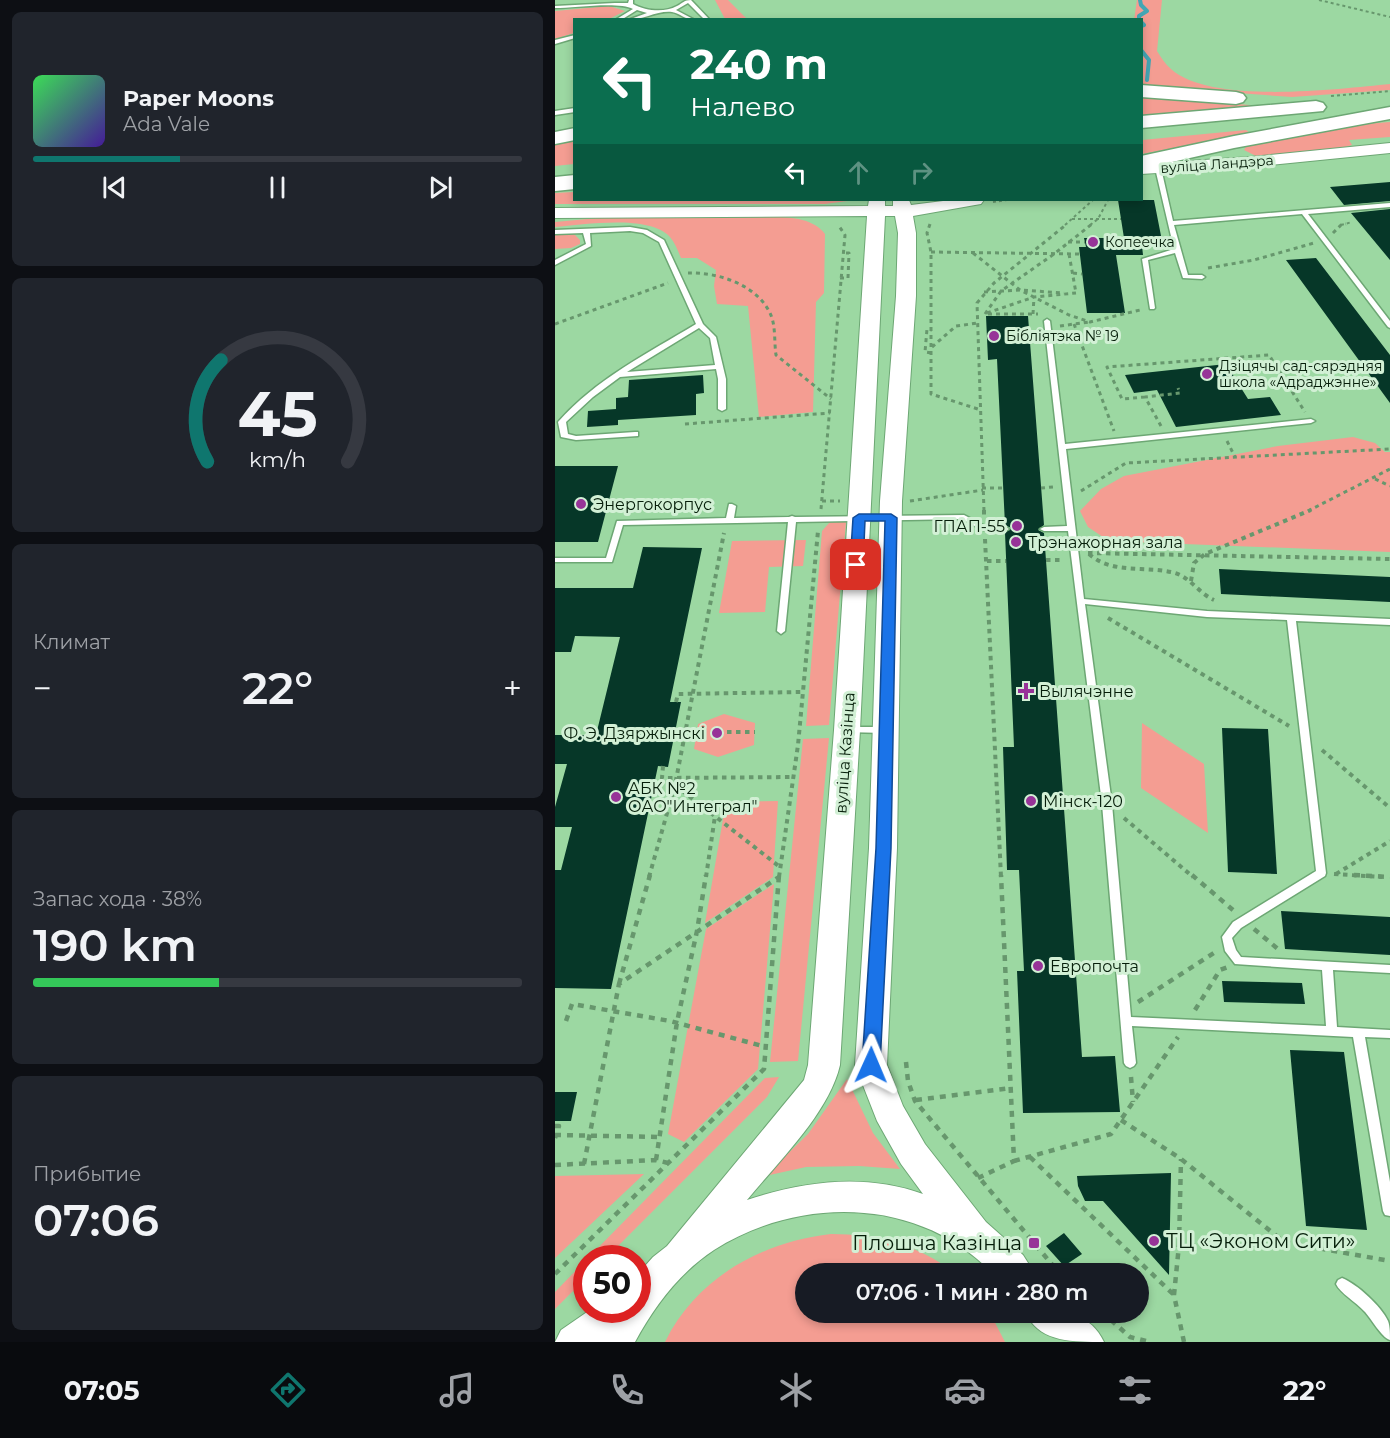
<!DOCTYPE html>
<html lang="ru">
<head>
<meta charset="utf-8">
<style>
	body { margin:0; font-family:Montserrat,sans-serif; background:#20242c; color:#f1f3f6; height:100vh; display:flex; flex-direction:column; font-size:22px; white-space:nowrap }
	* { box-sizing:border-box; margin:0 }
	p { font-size:20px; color:#9ea1a6 }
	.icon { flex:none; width:33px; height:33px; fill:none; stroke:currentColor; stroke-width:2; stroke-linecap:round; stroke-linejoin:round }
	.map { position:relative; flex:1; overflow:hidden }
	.side { display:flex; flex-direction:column; gap:12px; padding:12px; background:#0d0f14; width:555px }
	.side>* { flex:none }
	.top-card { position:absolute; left:18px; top:18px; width:570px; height:183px; border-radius:0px; box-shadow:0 3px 9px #0003; background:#0b6e4f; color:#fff; overflow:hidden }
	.speed { position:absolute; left:18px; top:1245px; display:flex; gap:12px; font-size:30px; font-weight:700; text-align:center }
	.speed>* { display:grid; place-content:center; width:78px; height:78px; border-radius:50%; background:#171b24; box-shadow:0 3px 9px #0003; line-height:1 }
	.speed .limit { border:9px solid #d22; background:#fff; color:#111 }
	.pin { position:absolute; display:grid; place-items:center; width:51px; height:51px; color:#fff; margin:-26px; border-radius:12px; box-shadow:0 3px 9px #0006 }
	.me { position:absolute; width:66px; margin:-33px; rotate:1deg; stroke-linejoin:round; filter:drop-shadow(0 0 4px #0008) }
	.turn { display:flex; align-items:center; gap:21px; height:126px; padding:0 18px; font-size:27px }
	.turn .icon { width:78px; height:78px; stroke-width:2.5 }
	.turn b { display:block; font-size:42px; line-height:51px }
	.lanes { display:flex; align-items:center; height:57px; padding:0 18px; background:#0003; justify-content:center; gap:30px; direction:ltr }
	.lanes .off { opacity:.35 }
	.big { font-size:45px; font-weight:600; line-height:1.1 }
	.side .tile { flex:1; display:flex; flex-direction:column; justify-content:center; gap:9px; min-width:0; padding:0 21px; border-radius:9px; background:#20242c }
	.side .dial { align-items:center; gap:0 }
	.dial svg { height:156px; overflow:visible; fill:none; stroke:#363941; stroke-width:7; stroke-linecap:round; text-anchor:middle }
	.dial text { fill:#f1f3f6; stroke:none }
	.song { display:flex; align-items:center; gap:18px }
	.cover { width:72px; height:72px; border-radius:9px; background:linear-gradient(135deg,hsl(130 70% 55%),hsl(260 70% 35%)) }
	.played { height:6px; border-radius:3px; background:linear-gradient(90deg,#0f766e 30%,#363941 30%) }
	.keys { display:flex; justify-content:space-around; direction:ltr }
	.heat { display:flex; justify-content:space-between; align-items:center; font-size:33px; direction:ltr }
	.charge { height:9px; border-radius:4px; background:linear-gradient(90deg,#34c759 38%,#363941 0) }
	.trip { position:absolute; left:240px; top:1263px; width:354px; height:60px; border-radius:30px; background:#171b24; box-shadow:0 3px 9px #0003; font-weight:600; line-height:60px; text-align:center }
	.tab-bar { display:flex; height:96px; justify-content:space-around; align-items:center; background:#090b0e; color:#9ea1a6 }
	.tab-bar .icon { width:42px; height:42px }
	.tab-bar .on { color:#0f766e }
	.tab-bar b { font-size:27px; color:#f1f3f6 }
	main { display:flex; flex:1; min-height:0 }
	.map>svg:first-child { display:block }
	.green { fill:#f49d92 }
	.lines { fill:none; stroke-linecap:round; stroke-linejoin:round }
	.stream { stroke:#44a6b4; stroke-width:4 }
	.building { fill:#063728 }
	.lane-casing { stroke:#6da774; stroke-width:3 }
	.secondary-casing { stroke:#6da774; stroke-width:2 }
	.highway-casing { stroke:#6da774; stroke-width:3 }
	.path-far3 { stroke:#67976d; stroke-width:2; stroke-dasharray:3 3; stroke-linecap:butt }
	.path-far2 { stroke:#67976d; stroke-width:3; stroke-dasharray:4 4; stroke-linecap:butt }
	.path-far1 { stroke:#67976d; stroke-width:4; stroke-dasharray:4.5 4.5; stroke-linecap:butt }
	.path { stroke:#67976d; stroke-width:4.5; stroke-dasharray:6 6; stroke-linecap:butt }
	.lane { fill:#fff; fill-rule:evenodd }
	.secondary { fill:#fff; fill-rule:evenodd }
	.highway { fill:#fff; fill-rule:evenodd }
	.route { fill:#1a73e8; stroke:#114b97; stroke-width:1.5 }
	.poi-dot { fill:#973398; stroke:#d2f0d5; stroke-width:2 }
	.labels { text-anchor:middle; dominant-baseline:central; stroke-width:6; stroke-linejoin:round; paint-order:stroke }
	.far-street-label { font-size:14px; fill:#061e0a; stroke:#d2f0d5 }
	.far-poi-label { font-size:14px; fill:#061e0a; stroke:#d2f0d5; text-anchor:start }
	.poi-label { font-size:16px; fill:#061e0a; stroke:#d2f0d5; text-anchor:start }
	.street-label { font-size:16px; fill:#061e0a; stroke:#d2f0d5 }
	.near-poi-label { font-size:20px; fill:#061e0a; stroke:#d2f0d5; text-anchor:start }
</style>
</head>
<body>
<main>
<section class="side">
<div class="tile">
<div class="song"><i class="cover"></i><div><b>Paper Moons</b><p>Ada Vale</p></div></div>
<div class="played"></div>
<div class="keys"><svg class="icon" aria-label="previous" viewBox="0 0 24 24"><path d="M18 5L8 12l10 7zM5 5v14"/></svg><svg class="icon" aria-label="pause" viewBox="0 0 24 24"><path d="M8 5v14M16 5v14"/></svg><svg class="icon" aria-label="next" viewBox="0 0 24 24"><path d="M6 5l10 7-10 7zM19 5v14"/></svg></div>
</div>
<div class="tile dial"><svg viewBox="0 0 100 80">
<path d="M14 69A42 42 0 1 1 86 69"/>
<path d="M14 69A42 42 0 0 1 21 17" stroke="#0f766e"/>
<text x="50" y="56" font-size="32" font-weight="700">45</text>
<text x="50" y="72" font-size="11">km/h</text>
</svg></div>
<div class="tile"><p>Климат</p>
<div class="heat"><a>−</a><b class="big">22°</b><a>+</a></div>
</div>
<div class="tile"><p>Запас хода · 38%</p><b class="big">190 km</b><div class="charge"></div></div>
<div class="tile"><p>Прибытие</p><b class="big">07:06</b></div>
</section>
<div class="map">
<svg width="835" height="1342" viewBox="0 0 835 1342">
	<rect width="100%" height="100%" fill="#9cd8a2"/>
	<path class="green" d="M160 0H173L192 19H170Z
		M582 0H607L602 51C606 57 610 64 616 69 656 105 783 89 835 84V90L737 97 587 86 586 20H579Z
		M54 6 70 11 54 19 20 20 19 33 0 39V11Z
		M587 95 715 107 587 118Z
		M835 122V137L794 140 797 145 780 150 703 157 689 150 692 145 798 125Z
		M691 130 695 133 587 154V140Z
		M19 139V164L0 166V143Z
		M19 192 20 200H300L270 204H0V193Z
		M219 217C237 217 259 219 270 234L269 293 261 302 258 412 204 417 193 306 162 304 159 286 161 270 142 258H126C123 251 120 243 115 237 93 214 29 225 0 227V222L43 218Z
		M0 234H19L25 240V244L16 248 0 249Z
		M798 437 820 443 830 452H835V552L554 541 533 527 525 511 546 489 569 476 723 446Z
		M275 522H291L274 725 251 726 267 531Z
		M251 540 248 566 214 567 210 612 164 613 177 541Z
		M169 714 200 723 199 745 163 757 139 749 143 724Z
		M587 723 649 764 653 833 586 788Z
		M274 738 243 1061 215 1062 248 739Z
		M223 801 218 877 150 923 171 802Z
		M219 884 203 1069 129 1142 113 1134 151 929Z
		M224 1077 212 1097 51 1258H33L210 1078Z
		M292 1079 318 1133 345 1169 304 1166 251 1167 210 1176 253 1134Z
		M89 1174 0 1258V1176Z
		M276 1234C322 1234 363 1245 400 1273L250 1274V1312L435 1313 450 1342H110C142 1277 207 1242 276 1234Z
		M31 1260V1278L0 1309V1292Z"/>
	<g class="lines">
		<path class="stream" d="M584 20V16L592 11 586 5 585 0
			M586 22 589 25 586 26
			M586 50 594 60 592 80"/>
	</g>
	<path class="building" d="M835 182V201L789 205 775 187Z
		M563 200H599L608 246H587L588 255H561L570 313H532L524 247H531L529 238H569Z
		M835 209V260L796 213Z
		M761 258 835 355V403L731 260Z
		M431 316H473L489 525 483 530 489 533 527 1057 560 1056 565 1112 468 1113 462 971H469L464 870H452L448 747H459L450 533 456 528 450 525 442 359 433 360Z
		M671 364 693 399 715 397 726 415 621 427 602 390 579 393 570 375Z
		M148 375 149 393 141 394V415L63 420V425L32 427 33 411 61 409V398L73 397 74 380Z
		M0 466H63L43 542H0Z
		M88 547 147 548 115 702H126L113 767 103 766 56 989 0 988V870H6L17 827H0V807L12 764H0V735H41L65 637 20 636 16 652H0V588H78Z
		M664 569 835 577V602L666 594Z
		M667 728 713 729 722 874 673 872Z
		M726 911 835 917V955L730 949Z
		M667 981 747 983 750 1004 669 1002Z
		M735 1050 789 1052 812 1230 751 1226Z
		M0 1092H22L16 1121H0Z
		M616 1173 614 1275 548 1201H530L523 1186 522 1176Z
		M509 1233 527 1254 509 1266 491 1246Z"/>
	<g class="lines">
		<defs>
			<path id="lane" d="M74 0H78V4C91 11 109 13 122 6 128 3 129 0 136 0L155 20H150L133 3 121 10 140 20C130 20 125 13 117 12 104 10 87 20 73 20L92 13 82 10 66 20H60L78 9C64 1 18 8 0 8V6L60 3H73Z
				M20 35V38L0 44V40Z
				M20 108V112L0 115V111Z
				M603 166 606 168 618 221 835 203V207L753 214 835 321V328L833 327 747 214 619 225 633 275H647L650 277 647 279 628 278 620 253 593 260 600 308 599 309H595L587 259 619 249 600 168Z
				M75 227 92 230 109 240 148 324 161 337 171 379V409L167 411 163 409V379L161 369 65 377 38 397 11 422 13 434 21 436 80 432H83V436L21 440 6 437 3 422C41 379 93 353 141 324L104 242 88 233 75 231 35 233 36 246 0 265V260L31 244 28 233 0 234V230ZM144 328 155 338 160 365 72 372Z
				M492 319 495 321 510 444 756 419 760 421 756 423 511 449 529 599 652 611 835 619V625L741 621 771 873 770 876 686 928 677 938 681 950 686 957 835 965V973L778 970 782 1027 835 1030V1038L810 1037 835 1182V1216L830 1215 828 1211 798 1037 577 1026 581 1063 579 1066 575 1068 571 1066 569 1063 547 804 513 531H489L485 529 489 527 512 526 489 321ZM530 604 652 617 732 620 761 871 678 922 667 937 670 951 680 964 767 970 771 1026 576 1017 557 804Z
				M174 504H177L181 506 179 518 234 517 237 516 240 517 409 515 432 527H450L454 529C439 538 421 527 407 519L241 522 230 631 226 634 222 631 233 522 68 525 57 562H0V558H51L62 521 171 518Z
				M293 727H330L335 730 330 733 290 732 288 730Z
				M787 1278C802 1284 826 1306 833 1321 835 1326 835 1334 835 1340 826 1337 817 1319 809 1311 801 1302 785 1293 781 1284L783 1280Z"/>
			<path id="secondary" d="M835 143V153L696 167 586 174V164L696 157Z
				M314 200H330V206H338V200H354L356 205 396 200H429L426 204 420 205 358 216 361 233V296L347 501 342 848 332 1065 348 1106 370 1144 431 1222 468 1255 480 1274H438C366 1197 245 1195 159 1250 124 1273 99 1307 80 1342H0L6 1330 35 1310H82V1275L98 1257 112 1246 249 1080 253 1065 279 730 312 216 0 218V208L313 206ZM330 216H340L343 233 341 296 325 501 314 848 300 1065 322 1121 346 1164 368 1194C310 1173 249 1181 192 1200 223 1162 274 1113 285 1065L305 730Z
				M475 1312C505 1312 534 1310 549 1342 518 1342 487 1342 473 1317Z"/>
			<path id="highway" d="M586 85 681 92 688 94 691 98 688 102 681 104 586 97Z
				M761 101 768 103 771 107 768 111 586 128V116Z
				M835 107V119L679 148 586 169V156L679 136Z
				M20 128V140L0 144V132Z
				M20 175V189L0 191V177Z"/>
		</defs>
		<use href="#lane" class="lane-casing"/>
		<use href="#secondary" class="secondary-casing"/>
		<use href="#highway" class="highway-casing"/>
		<path class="path-far3" d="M764 0 835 17
			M776 96 835 91
			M438 202 452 200
			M517 219H566
			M510 225 538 200
			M535 225 543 219 553 200
			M786 225 797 222"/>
		<path class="path-far2" d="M375 224 372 233 376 252V394L426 410
			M778 233 786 225 791 224
			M513 242H530
			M376 252 525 254
			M418 253 465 290 514 315 535 322 585 310
			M514 254 521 293
			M653 268 699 260 759 243
			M133 273C162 272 201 284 215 313 221 325 219 342 221 355L276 399
			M518 273 527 274
			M285 278H293L294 253H287
			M429 292 465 290 509 293
			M432 313 479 297 521 293
			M430 314 446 291 499 254 537 224
			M433 314H483
			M478 314 479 297
			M0 324 113 283
			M519 324 559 431
			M505 326 534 322
			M377 347 401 326 423 323
			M376 353 370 352 372 329 377 330
			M590 397 567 399 552 367 714 355 750 412
			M130 424 275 413
			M606 426 590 397 625 393 623 388
			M672 441 680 457
			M820 479 835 486
			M427 488H448
			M486 488 498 487
			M526 491 571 463 835 449
			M267 501H285
			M355 501 428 490
			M266 509 290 235 284 226
			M429 511 422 303 439 283 512 224
			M753 511 835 469"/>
		<path class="path-far1" d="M429 510V516
			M430 539 446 877
			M533 553 835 559
			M534 554C556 574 589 566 616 572 634 575 643 593 659 600
			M491 560H507
			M432 561H451
			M636 581 639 563 650 554 756 510
			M553 618 734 726
			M121 702 123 694 248 692
			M172 732H200
			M767 750 835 808
			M108 766 107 778 239 777
			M120 785 225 867
			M569 818 638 877
			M779 874 827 877
			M781 874 835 841
			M94 877 120 785 169 533
			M151 877 160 816
			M224 877 243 745 263 531"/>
		<path class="path" d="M637 875 678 910
			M799 875 835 877
			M699 929 723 949
			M64 984 95 875
			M583 1002 662 951
			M640 1010 665 970 673 967
			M11 1021 17 1004 115 1021 211 1047
			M351 1062 353 1081 360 1101 505 1274
			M576 1077 578 1102
			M361 1100 456 1088
			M566 1120 626 1159 729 1242 835 1261
			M0 1126H4L0 1138
			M0 1135 105 1137
			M475 1157 619 1295
			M101 1160 122 1022 142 931 151 875
			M459 1161 556 1134 623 1037
			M29 1164 64 984 224 877
			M0 1165 101 1160 113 1163
			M423 1178 459 1161 446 875
			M624 1245 626 1159
			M0 1274 209 1069 224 875
			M547 1312 575 1337 595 1342
			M629 1342 619 1295 624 1245 666 1247 728 1243"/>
		<use href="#lane" class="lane"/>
		<use href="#secondary" class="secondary"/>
		<use href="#highway" class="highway"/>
	</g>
	<path class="route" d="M304 514H336L342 518 336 848 325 1065 322 1070 316 1072 310 1070 307 1065 321 848 330 521H310L308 565 301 569 297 568 295 565 298 518Z"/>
	<g class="poi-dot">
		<circle cx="538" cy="242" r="6"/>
		<circle cx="439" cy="336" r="6"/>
		<circle cx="652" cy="374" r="6"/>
		<circle cx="26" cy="504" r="6"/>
		<circle cx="462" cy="526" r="6"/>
		<circle cx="461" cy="542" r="6"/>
		<path d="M468 682h6v6h6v6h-6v6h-6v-6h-6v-6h6z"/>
		<circle cx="162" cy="733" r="6"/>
		<circle cx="61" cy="797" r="6"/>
		<circle cx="476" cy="801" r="6"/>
		<circle cx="483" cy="966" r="6"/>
		<circle cx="599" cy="1241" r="6"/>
		<rect x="473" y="1237" width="12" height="12" rx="3"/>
	</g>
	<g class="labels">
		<g class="far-street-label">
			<text transform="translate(662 164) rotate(-4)">вуліца Ландэра</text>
		</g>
		<g class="far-poi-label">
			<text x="550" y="242">Копеечка</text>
			<text x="451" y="336">Бібліятэка № 19</text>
			<text x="664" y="366">Дзіцячы сад-сярэдняя<tspan x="664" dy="16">школа «Адраджэнне»</tspan></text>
		</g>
		<g class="poi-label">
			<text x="38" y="504">Энергокорпус</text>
			<text x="450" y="526" text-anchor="end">ГПАП-55</text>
			<text x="473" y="542">Трэнажорная зала</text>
			<text x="484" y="691">Вылячэнне</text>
			<text x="150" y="733" text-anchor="end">Ф. Э. Дзяржынскі</text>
			<text x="73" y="788">АБК №2<tspan x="73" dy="18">ОАО"Интеграл"</tspan></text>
			<text x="488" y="801">Мінск-120</text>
			<text x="495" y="966">Европочта</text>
		</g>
		<g class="street-label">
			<text transform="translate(290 753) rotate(-86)">вуліца Казінца</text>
		</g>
		<g class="near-poi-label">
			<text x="611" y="1241">ТЦ «Эконом Сити»</text>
			<text x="467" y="1243" text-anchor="end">Плошча Казінца</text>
		</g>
	</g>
</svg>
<div class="speed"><div class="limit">50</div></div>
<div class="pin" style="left:301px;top:565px;background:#d93025"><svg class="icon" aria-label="arrive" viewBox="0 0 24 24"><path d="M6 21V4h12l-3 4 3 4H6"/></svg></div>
<svg class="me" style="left:316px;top:1065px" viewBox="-20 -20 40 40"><path d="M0-17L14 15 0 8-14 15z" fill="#1a73e8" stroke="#fff" stroke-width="4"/></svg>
<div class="trip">07:06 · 1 мин · 280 m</div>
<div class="top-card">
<div class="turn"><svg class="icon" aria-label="left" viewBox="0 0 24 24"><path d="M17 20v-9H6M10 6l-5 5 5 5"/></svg><div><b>240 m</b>Налево</div></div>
<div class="lanes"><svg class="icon" aria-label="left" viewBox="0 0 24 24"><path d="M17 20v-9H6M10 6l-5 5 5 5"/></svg><svg class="icon off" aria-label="ahead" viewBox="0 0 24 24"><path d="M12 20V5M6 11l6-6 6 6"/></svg><svg class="icon off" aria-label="right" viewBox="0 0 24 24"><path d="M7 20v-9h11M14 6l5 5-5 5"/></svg></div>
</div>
</div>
</main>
<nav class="tab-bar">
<b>07:05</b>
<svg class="icon on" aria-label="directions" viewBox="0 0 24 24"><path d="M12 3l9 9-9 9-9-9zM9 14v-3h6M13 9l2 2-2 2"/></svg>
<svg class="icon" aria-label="music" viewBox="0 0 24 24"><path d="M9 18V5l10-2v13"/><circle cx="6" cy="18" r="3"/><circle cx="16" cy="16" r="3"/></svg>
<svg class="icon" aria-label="phone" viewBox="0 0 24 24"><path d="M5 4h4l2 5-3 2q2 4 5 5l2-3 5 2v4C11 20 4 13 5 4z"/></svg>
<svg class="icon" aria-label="climate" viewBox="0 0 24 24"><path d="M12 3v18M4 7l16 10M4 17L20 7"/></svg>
<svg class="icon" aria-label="car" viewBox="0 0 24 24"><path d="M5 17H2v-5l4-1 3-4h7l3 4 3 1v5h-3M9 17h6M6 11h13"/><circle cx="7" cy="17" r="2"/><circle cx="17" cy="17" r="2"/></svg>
<svg class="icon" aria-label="filters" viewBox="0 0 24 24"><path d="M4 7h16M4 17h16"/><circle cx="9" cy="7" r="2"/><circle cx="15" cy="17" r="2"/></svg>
<b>22°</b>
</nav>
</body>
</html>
